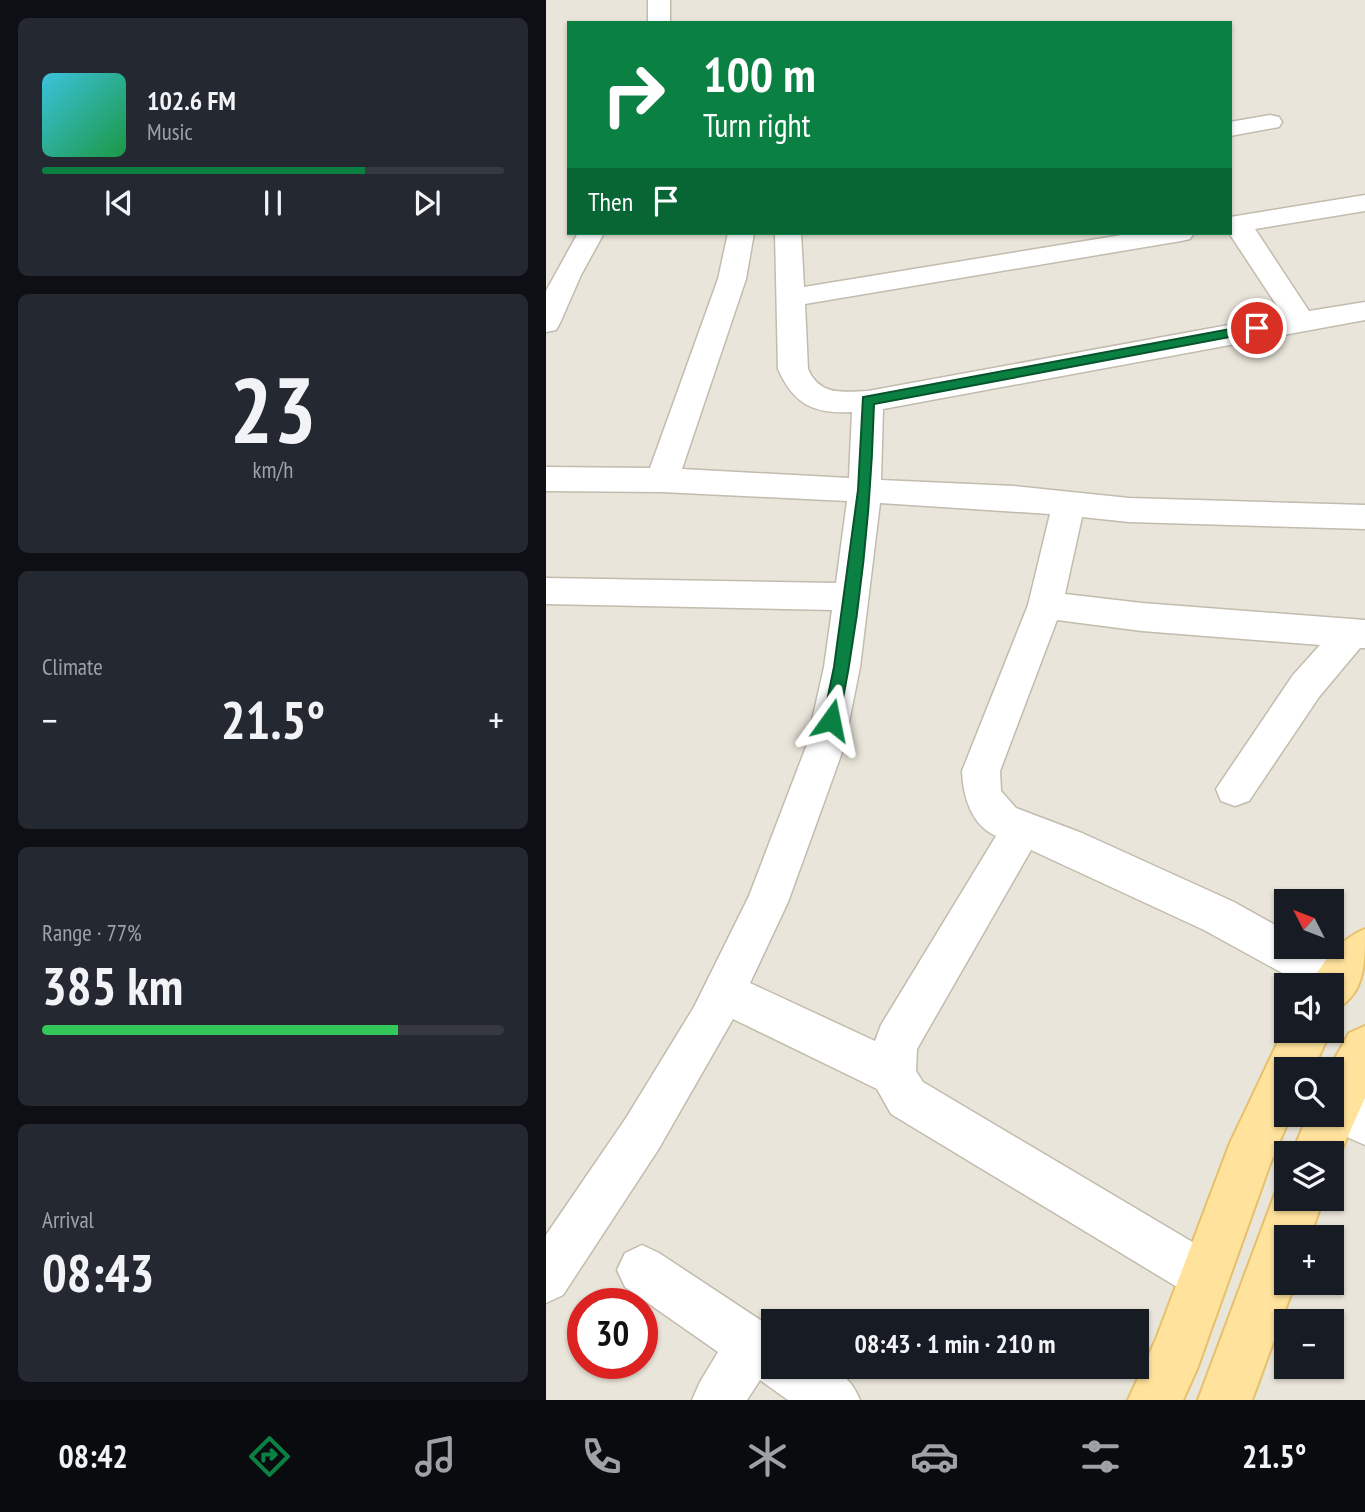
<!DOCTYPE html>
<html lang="en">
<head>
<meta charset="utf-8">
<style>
	body { margin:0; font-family:"PT Sans Narrow",sans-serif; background:#242831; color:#f1f3f6; height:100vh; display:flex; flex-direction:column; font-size:26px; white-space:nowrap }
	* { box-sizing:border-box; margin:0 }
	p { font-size:23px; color:#9ea1a6 }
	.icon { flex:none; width:38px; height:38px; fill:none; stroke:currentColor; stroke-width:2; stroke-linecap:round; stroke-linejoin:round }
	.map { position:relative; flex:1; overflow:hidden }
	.drawer { display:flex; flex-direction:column; gap:18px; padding:18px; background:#0d0f14; width:546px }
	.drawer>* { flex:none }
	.banner { position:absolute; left:21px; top:21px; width:665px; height:214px; border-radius:0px; box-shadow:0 2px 5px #0004; background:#0b8043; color:#fff; overflow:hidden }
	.needle { width:46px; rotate:312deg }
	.tools { position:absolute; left:728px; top:889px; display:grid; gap:14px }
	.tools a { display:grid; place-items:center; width:70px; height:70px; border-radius:0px; background:#171b24; box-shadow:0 2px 5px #0004; font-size:35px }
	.speed { position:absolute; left:21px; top:1288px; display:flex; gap:14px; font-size:35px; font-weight:700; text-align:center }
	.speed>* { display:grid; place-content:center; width:91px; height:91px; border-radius:50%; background:#171b24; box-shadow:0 2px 5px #0004; line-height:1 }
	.speed .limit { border:10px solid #d22; background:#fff; color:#111 }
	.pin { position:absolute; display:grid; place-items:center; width:60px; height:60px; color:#fff; margin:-30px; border:4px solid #fff; border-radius:50%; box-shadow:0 2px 7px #0007 }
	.me { position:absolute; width:77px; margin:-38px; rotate:12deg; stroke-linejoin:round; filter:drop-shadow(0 0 5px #0008) }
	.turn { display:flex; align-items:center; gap:24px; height:147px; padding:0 21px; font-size:32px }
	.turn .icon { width:91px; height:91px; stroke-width:2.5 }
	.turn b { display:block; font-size:49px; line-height:60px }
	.then { display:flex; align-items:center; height:66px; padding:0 21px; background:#0003; gap:14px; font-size:26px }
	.big { font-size:52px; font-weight:700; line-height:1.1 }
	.drawer .tile { flex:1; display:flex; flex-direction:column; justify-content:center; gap:10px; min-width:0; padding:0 24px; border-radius:10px; background:#242831 }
	.drawer .dial { align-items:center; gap:0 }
	.dial b { font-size:91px; line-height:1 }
	.song { display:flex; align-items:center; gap:21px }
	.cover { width:84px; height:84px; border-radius:10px; background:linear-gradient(135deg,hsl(190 70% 55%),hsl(140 70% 35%)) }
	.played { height:7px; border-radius:4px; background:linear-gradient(90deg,#0b8043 70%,#363941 70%) }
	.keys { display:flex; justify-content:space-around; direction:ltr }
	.heat { display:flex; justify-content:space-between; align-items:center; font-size:38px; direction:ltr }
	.charge { height:10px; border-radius:5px; background:linear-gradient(90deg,#34c759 77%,#363941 0) }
	.trip { position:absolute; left:215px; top:1309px; width:388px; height:70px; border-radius:0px; background:#171b24; box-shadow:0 2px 5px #0004; font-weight:700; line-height:70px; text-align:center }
	.menu { display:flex; height:112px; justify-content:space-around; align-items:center; background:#090b0e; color:#9ea1a6 }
	.menu .icon { width:49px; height:49px }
	.menu .current { color:#0b8043 }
	.menu b { font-size:32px; color:#f1f3f6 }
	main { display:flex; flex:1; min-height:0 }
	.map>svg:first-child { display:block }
	.residential { fill:#eae5da; fill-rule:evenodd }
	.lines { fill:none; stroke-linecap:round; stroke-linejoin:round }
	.minor-casing { stroke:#c2bbae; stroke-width:3 }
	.major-casing { stroke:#e6c16a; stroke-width:4 }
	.minor { fill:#fff; fill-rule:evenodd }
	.major { fill:#ffe39c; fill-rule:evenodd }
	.route { fill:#0b8043; stroke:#07532c; stroke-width:2 }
</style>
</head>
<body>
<main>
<section class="drawer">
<div class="tile">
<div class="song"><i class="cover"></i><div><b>102.6 FM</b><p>Music</p></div></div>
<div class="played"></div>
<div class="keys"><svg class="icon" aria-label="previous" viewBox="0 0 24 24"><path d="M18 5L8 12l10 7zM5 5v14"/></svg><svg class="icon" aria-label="pause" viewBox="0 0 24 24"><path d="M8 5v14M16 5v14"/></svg><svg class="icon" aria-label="next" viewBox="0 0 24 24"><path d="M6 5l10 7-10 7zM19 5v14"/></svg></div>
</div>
<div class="tile dial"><b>23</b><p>km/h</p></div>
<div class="tile"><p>Climate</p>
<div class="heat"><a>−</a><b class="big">21.5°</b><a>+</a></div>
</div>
<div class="tile"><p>Range · 77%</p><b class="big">385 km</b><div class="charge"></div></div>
<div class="tile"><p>Arrival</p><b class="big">08:43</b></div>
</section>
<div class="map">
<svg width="819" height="1400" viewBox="0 0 819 1400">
	<rect width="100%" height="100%" fill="#f6f3ec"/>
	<path class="residential" d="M0 0H819V1400H0ZM23 23H684V233H23ZM740 901H786V947H740ZM740 985H786V1031H740ZM740 1069H786V1115H740ZM740 1153H786V1199H740ZM740 1237H786V1283H740ZM37 1304H96V1363H37ZM228 1321H592V1367H228ZM740 1321H786V1367H740Z"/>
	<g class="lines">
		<defs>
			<path id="minor" d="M102 0H124V23H102Z
				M724 115 733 117 736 122 733 127 684 136V122Z
				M819 195V211L709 229 763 311 819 302V320L337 409 335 480 468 486 583 498 819 505V529L583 522 536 517 519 594 596 603 819 620V648H814L773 697 703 801 689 806 675 801 670 789 747 675 774 645 596 631 511 620 454 771 455 791 470 808 536 833 688 902 740 931V947C769 947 799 950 811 980L805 995 790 1001 786 999V985H758L658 930 485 850 371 1049 370 1071 377 1082 675 1259 683 1276 675 1293 658 1301 641 1293 345 1114 331 1089 187 1019 112 1150 17 1295 0 1303V1235L80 1118 148 1007 203 896 260 747 278 667 286 610 0 604V578L290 583 301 501 116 492 0 491V467L104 468 172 279 182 233H208L200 279 136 469 303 478 306 412C268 414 248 405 232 369L229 233H255L258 287 588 233H648L644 239 635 241 259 304 262 369C274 396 296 392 322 391L737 315 683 233 684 217ZM334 503 504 514 482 605 416 771C417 796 425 825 450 836L335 1025 329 1041 204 983 242 902 298 747 314 667Z
				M32 233H58L35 275 14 323 10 330 0 332V291Z
				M795 1073 811 1080 819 1088V1145L803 1138 781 1115H786V1077Z
				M96 1245 113 1253 228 1329V1367C266 1367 297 1358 314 1400H242L214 1380 201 1400H146L154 1382 172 1352 79 1287 71 1270 79 1253Z"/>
			<path id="major" d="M819 929C819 966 819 996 786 1011V985H765C775 962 796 938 819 929Z
				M740 1025V1031H785L767 1069H740V1115H745L724 1164 651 1369 637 1400H582L610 1339 684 1143Z
				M819 1026V1098L786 1171V1153H746L762 1115H786V1069H783L803 1033Z
				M740 1179V1199H777L764 1237H740V1283H749L706 1400H652L727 1199 734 1181Z"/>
		</defs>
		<use href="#minor" class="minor-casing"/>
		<use href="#major" class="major-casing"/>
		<use href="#minor" class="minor"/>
		<use href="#major" class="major"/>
	</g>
	<path class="route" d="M711 324 717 328 716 331 328 404C325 510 314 616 293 720L291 725H279L277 720 288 667 312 490 317 397Z"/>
</svg>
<div class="tools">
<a><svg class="needle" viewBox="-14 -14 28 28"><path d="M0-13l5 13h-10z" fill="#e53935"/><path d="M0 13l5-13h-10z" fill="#9ea1a6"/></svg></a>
<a><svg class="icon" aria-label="sound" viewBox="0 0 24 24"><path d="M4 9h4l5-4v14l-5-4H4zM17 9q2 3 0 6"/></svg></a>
<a><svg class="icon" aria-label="search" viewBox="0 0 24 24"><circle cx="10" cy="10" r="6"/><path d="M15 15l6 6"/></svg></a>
<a><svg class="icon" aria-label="layers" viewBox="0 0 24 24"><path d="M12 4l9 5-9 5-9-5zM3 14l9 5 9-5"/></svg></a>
<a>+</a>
<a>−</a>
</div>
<div class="speed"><div class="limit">30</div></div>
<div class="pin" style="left:711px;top:328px;background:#d93025"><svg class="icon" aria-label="arrive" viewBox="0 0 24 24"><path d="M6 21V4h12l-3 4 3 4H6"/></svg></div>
<svg class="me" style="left:285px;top:720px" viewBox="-20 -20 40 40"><path d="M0-17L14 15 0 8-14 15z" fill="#0b8043" stroke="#fff" stroke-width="4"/></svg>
<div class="trip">08:43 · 1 min · 210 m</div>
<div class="banner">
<div class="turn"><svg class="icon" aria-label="right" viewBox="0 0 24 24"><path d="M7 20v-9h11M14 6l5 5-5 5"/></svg><div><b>100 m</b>Turn right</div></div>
<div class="then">Then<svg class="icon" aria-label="arrive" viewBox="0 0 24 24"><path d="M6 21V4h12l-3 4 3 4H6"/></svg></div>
</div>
</div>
</main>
<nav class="menu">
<b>08:42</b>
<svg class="icon current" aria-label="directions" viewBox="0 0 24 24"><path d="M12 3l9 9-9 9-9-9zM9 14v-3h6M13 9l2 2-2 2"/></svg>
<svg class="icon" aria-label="music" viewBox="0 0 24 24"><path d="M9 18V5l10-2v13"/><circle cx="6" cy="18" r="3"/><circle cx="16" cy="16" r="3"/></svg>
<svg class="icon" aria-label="phone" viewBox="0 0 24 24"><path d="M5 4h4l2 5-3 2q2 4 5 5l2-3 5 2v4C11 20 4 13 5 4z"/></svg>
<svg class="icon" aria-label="climate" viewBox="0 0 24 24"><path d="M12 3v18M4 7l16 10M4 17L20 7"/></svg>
<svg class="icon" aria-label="car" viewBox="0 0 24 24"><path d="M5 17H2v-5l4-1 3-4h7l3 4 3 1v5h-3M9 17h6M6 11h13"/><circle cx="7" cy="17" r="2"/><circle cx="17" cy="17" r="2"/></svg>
<svg class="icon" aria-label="filters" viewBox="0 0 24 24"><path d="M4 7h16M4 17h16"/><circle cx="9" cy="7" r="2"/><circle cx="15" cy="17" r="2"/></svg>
<b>21.5°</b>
</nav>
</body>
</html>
